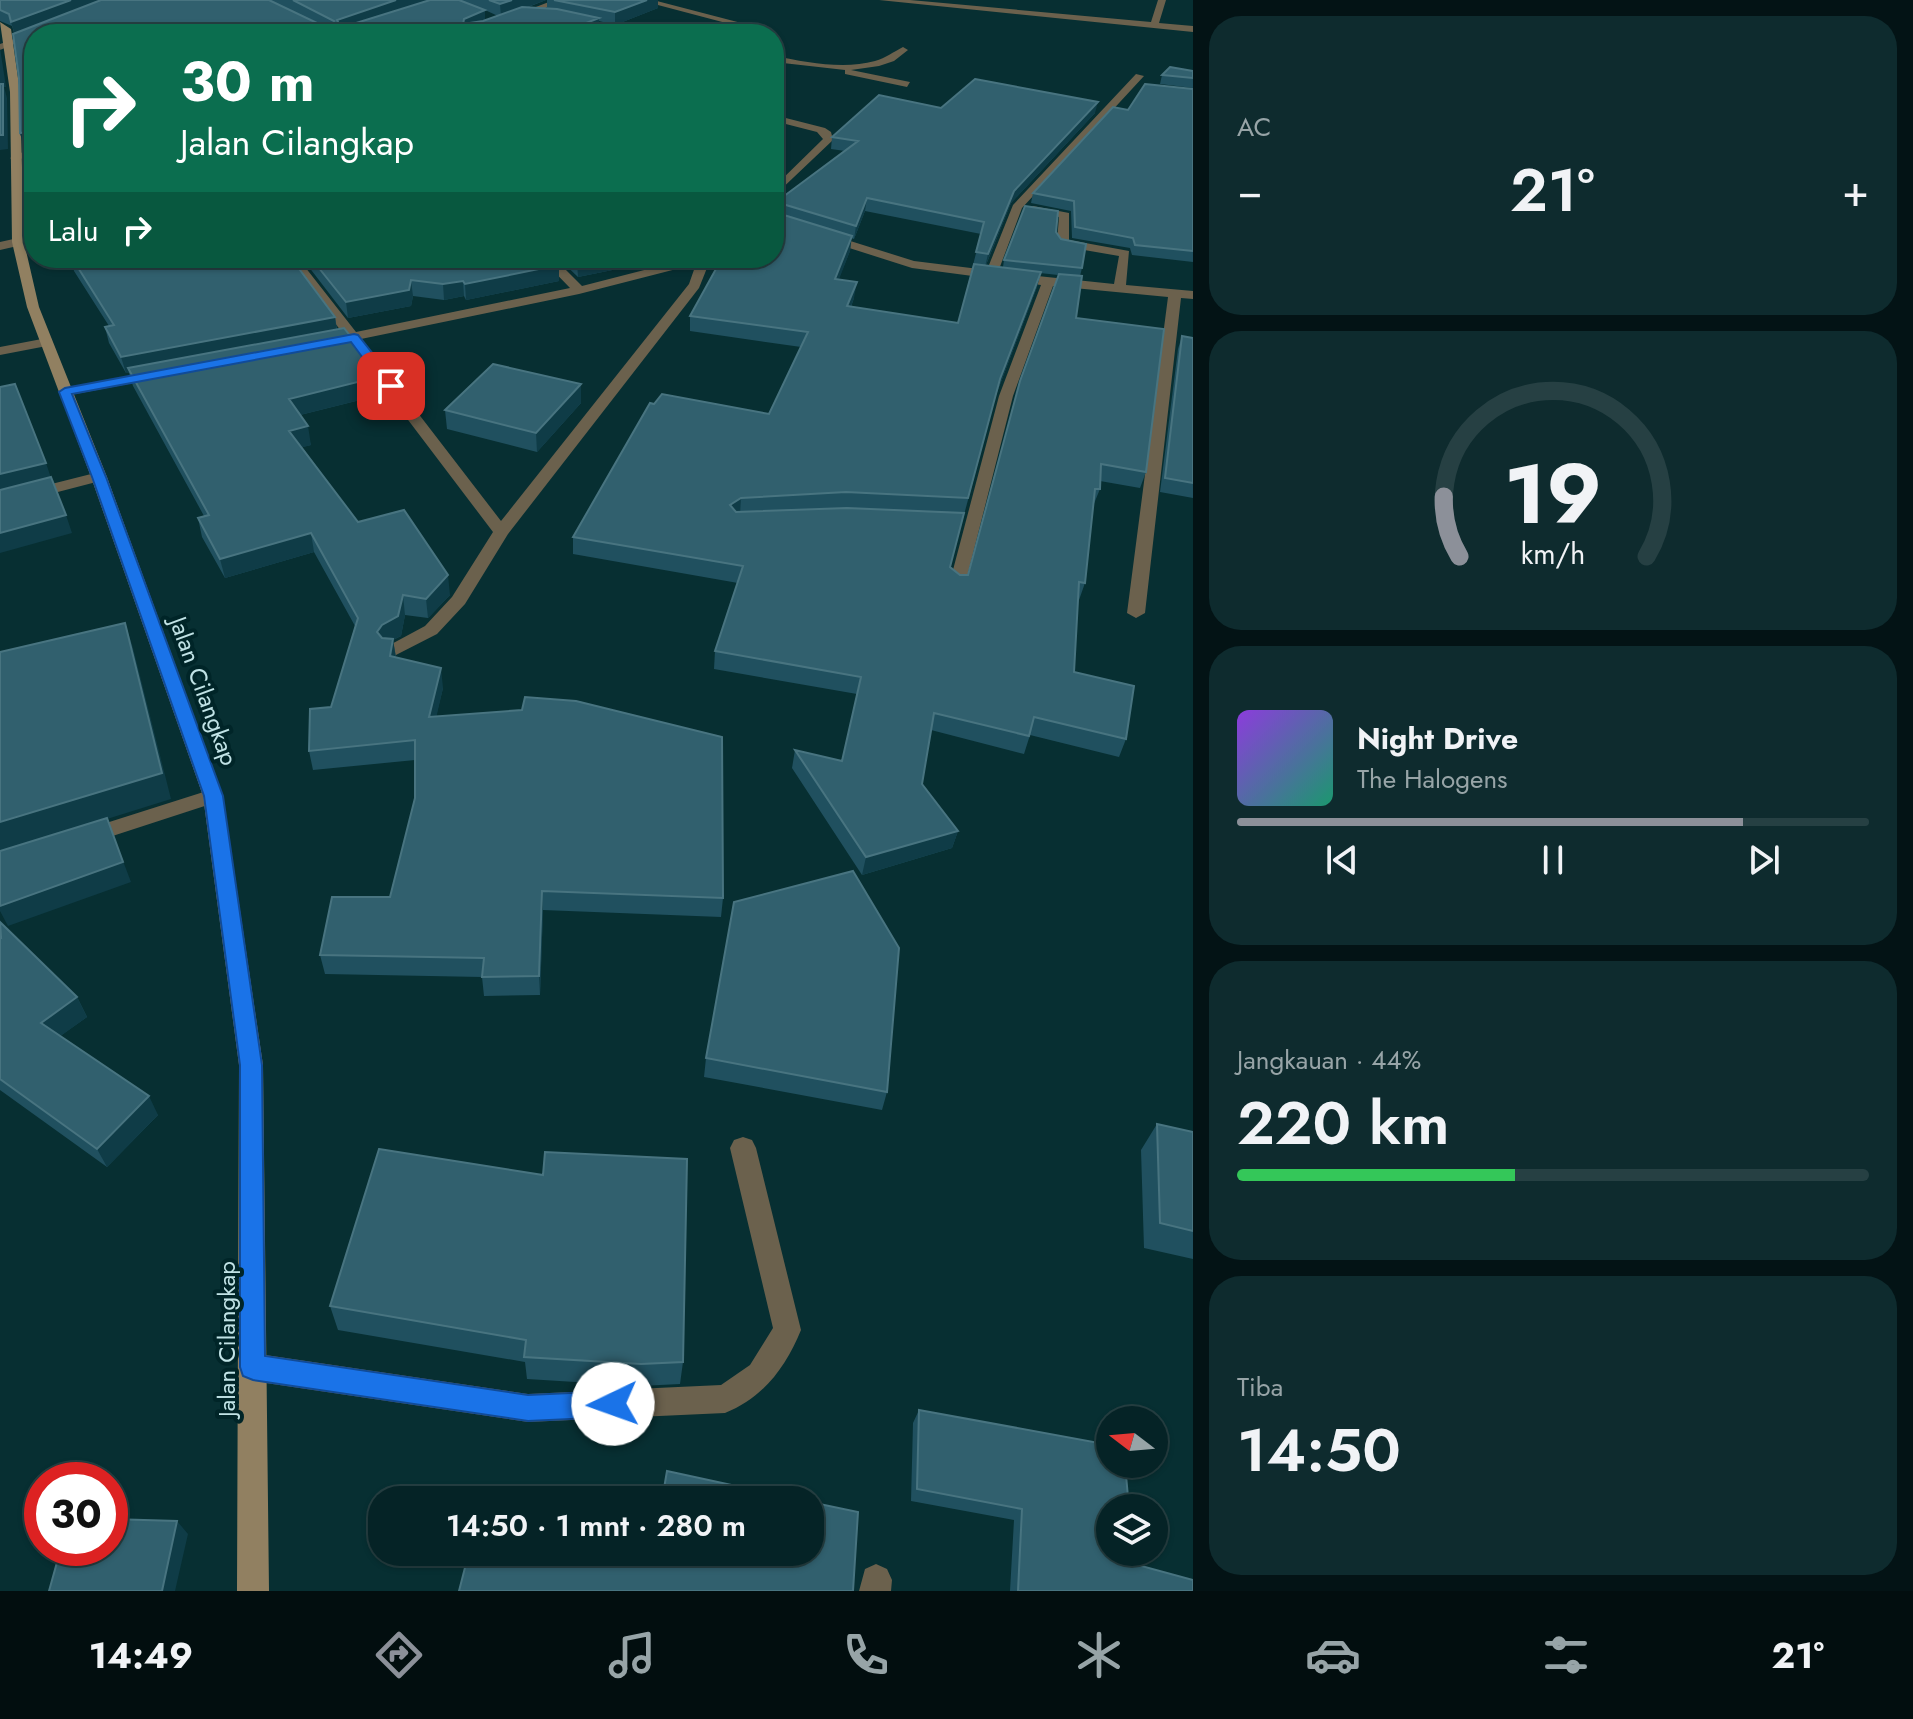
<!DOCTYPE html>
<html lang="id">
<head>
<meta charset="utf-8">
<style>
	body { margin:0; font-family:Jost,sans-serif; background:#0e2b2e; color:#f1f3f6; height:100vh; display:flex; flex-direction:column; font-size:30px; white-space:nowrap }
	* { box-sizing:border-box; margin:0 }
	p { font-size:26px; color:#97a4a7 }
	.icon { flex:none; width:44px; height:44px; fill:none; stroke:currentColor; stroke-width:2; stroke-linecap:round; stroke-linejoin:round }
	.map { position:relative; flex:1; overflow:hidden }
	.drawer { display:flex; flex-direction:column; gap:16px; padding:16px; background:#031315; width:720px }
	.drawer>* { flex:none }
	.guide { position:absolute; left:24px; top:24px; width:760px; height:244px; border-radius:32px; box-shadow:0 2px 6px #0004,0 0 0 2px #264043; background:#0b6e4f; color:#fff; overflow:hidden }
	.needle { width:52px; rotate:286deg }
	.fabs { position:absolute; left:1096px; top:1406px; display:grid; gap:16px }
	.fabs a { display:grid; place-items:center; width:72px; height:72px; border-radius:50%; background:#052326; box-shadow:0 2px 6px #0004,0 0 0 2px #264043; font-size:40px }
	.speed { position:absolute; left:24px; top:1462px; display:flex; gap:16px; font-size:40px; font-weight:700; text-align:center }
	.speed>* { display:grid; place-content:center; width:104px; height:104px; border-radius:50%; background:#052326; box-shadow:0 2px 6px #0004,0 0 0 2px #264043; line-height:1 }
	.speed .limit { border:12px solid #d22; background:#fff; color:#111 }
	.pin { position:absolute; display:grid; place-items:center; width:68px; height:68px; color:#fff; margin:-34px; border-radius:16px; box-shadow:0 4px 12px #0006 }
	.me { position:absolute; width:88px; margin:-44px; rotate:267deg; stroke-linejoin:round; filter:drop-shadow(0 0 6px #0008) }
	.turn { display:flex; align-items:center; gap:28px; height:168px; padding:0 24px; font-size:36px }
	.turn .icon { width:104px; height:104px; stroke-width:2.5 }
	.turn b { display:block; font-size:56px; line-height:68px }
	.then { display:flex; align-items:center; height:76px; padding:0 24px; background:#0003; gap:16px; font-size:30px }
	.big { font-size:60px; font-weight:600; line-height:1.1 }
	.drawer .tile { flex:1; display:flex; flex-direction:column; justify-content:center; gap:12px; min-width:0; padding:0 28px; border-radius:32px; background:#0e2b2e }
	.drawer .dial { align-items:center; gap:0 }
	.dial svg { height:208px; overflow:visible; fill:none; stroke:#264043; stroke-width:7; stroke-linecap:round; text-anchor:middle }
	.dial text { fill:#f1f3f6; stroke:none }
	.song { display:flex; align-items:center; gap:24px }
	.cover { width:96px; height:96px; border-radius:12px; background:linear-gradient(135deg,hsl(270 70% 55%),hsl(160 70% 35%)) }
	.played { height:8px; border-radius:4px; background:linear-gradient(90deg,#8c9099 80%,#264043 80%) }
	.keys { display:flex; justify-content:space-around; direction:ltr }
	.heat { display:flex; justify-content:space-between; align-items:center; font-size:44px; direction:ltr }
	.charge { height:12px; border-radius:6px; background:linear-gradient(90deg,#34c759 44%,#264043 0) }
	.trip { position:absolute; left:368px; top:1486px; width:456px; height:80px; border-radius:32px; background:#052326; box-shadow:0 2px 6px #0004,0 0 0 2px #264043; font-weight:600; line-height:80px; text-align:center }
	.tab-bar { display:flex; height:128px; justify-content:space-around; align-items:center; background:#020e0f; color:#97a4a7 }
	.tab-bar .icon { width:56px; height:56px }
	.tab-bar .current { color:#8c9099 }
	.tab-bar b { font-size:36px; color:#f1f3f6 }
	main { display:flex; flex:1; min-height:0 }
	.map>svg:first-child { display:block }
	.lines { fill:none; stroke-linecap:round; stroke-linejoin:round }
	.street { fill:#6b614d; fill-rule:evenodd }
	.secondary { fill:#918061; fill-rule:evenodd }
	.wall { fill:#20505f; fill-rule:evenodd }
	.shaded-wall { fill:#0f3c47 }
	.building { fill:#31606e; stroke:#487480; stroke-width:2 }
	.route { fill:#1a73e8; stroke:#114b97; stroke-width:2 }
	.labels { text-anchor:middle; dominant-baseline:central; stroke-width:8; stroke-linejoin:round; paint-order:stroke }
	.street-label { font-size:24px; fill:#c1e3e6; stroke:#002528 }
</style>
</head>
<body>
<main>
<div class="map">
<svg width="1193" height="1591" viewBox="0 0 1193 1591">
	<rect width="100%" height="100%" fill="#072f32"/>
	<g class="lines">
		<path class="street" d="M554 0H566L478 34H466Z
			M639 0H653L749 25 745 28Z
			M879 0H910L1151 22 1158 0H1166L1159 23 1193 26V32Z
			M575 19 642 31 646 34H627L572 24Z
			M31 33 38 34 0 50V44Z
			M903 47 908 50 894 61 879 66 851 70 910 82 907 87 845 74V70L774 62V56C806 62 843 70 875 61 886 58 893 52 903 47Z
			M1136 74 1144 76 1022 208 998 272 1114 284 1119 256 1061 246 1057 241 1059 217 1029 211 1027 209 1033 206 1069 213V240L1129 251 1126 285 1193 291V299L1181 298 1145 613 1136 618 1127 613 1168 297 1053 286 1013 396 965 585 957 590 951 589 949 585 999 396 1041 285 912 268 774 224V217L914 261 987 270 1013 205Z
			M774 115 825 128 831 132 833 140 774 196V187L823 139 817 132 774 121Z
			M34 147V154L15 161 10 158Z
			M34 202V209L19 214 13 211Z
			M18 238 24 242 22 245 0 250V242Z
			M286 258H298L356 332 570 288 541 258H554L582 286 691 258H711L699 288 508 534 465 604 437 634 392 657 386 655 383 651 386 647 425 626 452 597 493 532 349 342 323 345V339L344 335ZM696 264 689 284 501 521 361 339 579 294Z
			M47 338 52 339V345L0 355V347Z
			M155 371 162 375 160 378 65 396 58 392 65 388Z
			M99 472 104 474V480L0 507V497Z
			M213 789 220 791 223 796 220 801 88 844 81 841 78 836 81 831Z
			M743 1137 752 1140 756 1148 801 1330C786 1367 763 1398 725 1413L528 1422 253 1381 243 1377 239 1367 243 1357 253 1353 528 1394 721 1385 750 1365 773 1328 730 1148 734 1140Z
			M876 1564 887 1569 892 1580 891 1591H859L865 1569Z"/>
		<path class="secondary" d="M0 22 11 29 20 92 24 242 39 307 107 477 223 796 263 1065 269 1591H237L239 1065 203 796 91 477 27 307 12 242 10 92Z"/>
	</g>
	<path class="wall" d="M0 0H546L526 8 547 9V0H658V8L615 25 599 21V31L591 34H34L24 147 20 133 19 78 14 33 12 26 0 21ZM485 10 498 16 485 21Z
		M1193 71V88L1160 84 1162 75Z
		M1193 89V262L1132 255 1130 248 1072 238 1071 211 1031 203 1033 193 1128 110Z
		M941 108 1095 113 1011 203 986 265 1003 267 1004 260 1056 232 1082 268 1080 276 1076 318 1146 472 1140 488 1100 481V489L1093 506 1085 583 1079 600H1078L1074 672 1126 739 1119 757 1030 735 1024 754 931 730 922 784 958 831 952 848 862 875 792 768 795 750 842 761 857 694 714 669 715 651 738 583 573 554V537L769 414 801 347 690 331V316L775 212 776 202 845 151 831 149 832 137ZM865 211 981 234 958 323 851 307 854 298 838 280 850 251 851 238 854 239ZM1040 273 1058 275 968 575H960L950 567 964 515 996 395 1037 287Z
		M71 258H291L335 317 337 329 382 376 384 394 300 415 311 445 302 447 358 522 450 595 428 618 405 615 401 636 393 640 396 657 443 688 436 716 723 898 721 917 543 910 540 995 484 996 482 977 325 974 320 955 390 897 415 798V760L313 770 309 751 331 707 355 626 314 552 225 578 202 537 198 518 204 516 133 386 129 373H126L109 343 105 327 109 326 74 271Z
		M302 258H552L559 281 466 300 464 296 444 300 413 296 411 306 348 318Z
		M558 258H648L647 263 578 277Z
		M1182 336 1193 338V498L1160 492 1178 349Z
		M581 384V403L537 452 447 429 445 410Z
		M0 936 77 997 87 1017 60 1036 158 1115 107 1167 0 1090Z
		M706 1058 887 1092 882 1110 704 1077Z
		M1157 1124 1193 1132V1259L1144 1248 1141 1150Z
		M330 1306 683 1362 680 1384 640 1386 527 1379 525 1362 338 1330Z
		M919 1410 1134 1564 1193 1591H1010L1014 1520 911 1501 913 1423Z"/>
	<path class="shaded-wall" d="M71 0H107L15 35 11 22Z
		M396 0H432L338 32 337 20Z
		M512 0H546L501 17 500 4Z
		M647 0H658V8L615 25V12Z
		M485 10V22L465 34 464 19Z
		M599 18V31L591 34H563V32Z
		M0 48 6 87H4L7 98 8 149 0 150Z
		M1098 102 1095 113 1011 203 985 267 988 254 1014 191Z
		M34 131V146L24 147 20 133Z
		M867 198 865 211 854 239 856 226Z
		M852 236 850 251 833 295 835 279Z
		M596 258H648L647 263 578 277 577 262Z
		M559 265V281L466 300 465 284Z
		M1041 272 1037 287 996 395 964 515 1000 379Z
		M411 280 413 296 411 306 348 318 346 302Z
		M463 281 464 296 444 300 443 284Z
		M857 282 854 298 845 322 847 306Z
		M335 317 337 333 128 368 129 373H126L121 357Z
		M382 376 384 394 292 417 289 399Z
		M581 384V403L537 452 536 433Z
		M308 426 311 445 293 450 289 431Z
		M46 463 52 481 0 494V474Z
		M741 498 740 515 729 522 730 505Z
		M66 515 72 533 0 553V533Z
		M311 533 314 552 225 578 220 559Z
		M448 575 450 595 428 618 426 599Z
		M403 595 405 615 401 636 393 640 396 658 390 656 377 632Z
		M125 623 133 648 171 799 107 819 131 882 8 926 0 911V822Z
		M441 668 443 688 432 736 429 717Z
		M958 831 952 848 862 875 866 857Z
		M542 891 543 910 540 995 539 976Z
		M77 997 87 1017 51 1043 41 1023Z
		M149 1096 158 1115 107 1167 97 1149Z
		M177 1521 188 1534 175 1591H162Z"/>
	<path class="building" d="M0 0H71L11 22 9 14 0 10Z
		M101 0H269L319 24H331L334 21 293 0H396L337 20 339 24H353L430 0H459L485 10 464 19 463 24 483 21 522 7 557 9 599 18 563 32 571 34H34V131L20 133 19 78 13 34Z
		M489 0H512L500 4Z
		M554 0H647L615 12Z
		M1170 67 1193 71V78L1162 75Z
		M975 79 1098 102 1014 191 988 254 976 252 984 222 867 198 856 226 776 202 858 141 832 137 879 95 941 108Z
		M0 84H3V135H0Z
		M1145 84 1193 89V251L1135 245 1133 238 1075 227 1074 201 1033 193 1113 107 1128 110Z
		M1025 206 1058 211 1056 232 1061 239 1086 244 1082 268 1004 260Z
		M774 210V212L852 236 835 279 857 282 847 306 958 323 974 264 1041 272 1000 379 968 498 846 492 741 498 730 505 736 512 847 508 964 513 950 567 960 575H968L1020 381 1059 274 1082 276 1076 318 1164 329 1146 472 1101 464 1100 489H1095L1085 583 1079 582 1074 672 1134 686 1126 739 1034 717 1029 736 934 713 922 784 958 831 866 857 795 750 842 761 861 677 715 651 743 566 573 537 650 403 654 404 662 394 769 414 808 332 690 316 722 258H774Z
		M72 258H291L335 317 121 357 105 327 114 325Z
		M311 258H552L559 265 465 284 463 281 443 284 411 280 409 290 346 302Z
		M574 258H596L577 262Z
		M344 328 382 376 289 399 308 426 289 431 358 522 404 510 448 575 426 599 403 595 398 616 382 625 377 632 382 638 393 639 390 656 441 668 429 717 522 710 525 697 576 701 722 737 723 898 542 891 539 976 482 977 484 958 320 955 332 897H390L415 798V740L309 751 310 709 331 707 358 618 311 533 220 559 198 518 209 515 128 368Z
		M1182 336 1193 338V483L1165 478Z
		M493 364 581 384 536 433 445 410Z
		M15 384 46 463 0 474V387Z
		M51 477 66 515 0 533V490Z
		M125 623 162 773 0 822V652Z
		M107 818 123 862 0 906V851Z
		M853 871 899 948 887 1092 706 1058 734 902Z
		M0 922 77 997 41 1023 149 1096 97 1149 0 1079V936L1 937Z
		M1157 1124 1193 1132V1231L1160 1223Z
		M379 1149 543 1175 545 1152 687 1159 683 1362 641 1364 524 1357 526 1340 330 1306Z
		M919 1410 1110 1445V1464H1125L1129 1508H1110V1552H1133L1134 1564 1193 1580V1591H1018L1022 1509 917 1489Z
		M667 1471 801 1500H662Z
		M810 1502 858 1512 853 1591H459L469 1552H628L653 1559 654 1552H810Z
		M110 1519 177 1521 162 1591H49L61 1548H110Z"/>
	<path class="route" d="M354 334 358 335 396 383V389H386L351 342 72 394 106 477 223 796 262 1065 265 1356 528 1395 613 1391 622 1395 626 1404 622 1413 613 1417 528 1421 253 1380 243 1376 240 1367V1065L204 796 92 477 59 392 65 388Z"/>
	<g class="labels">
		<g class="street-label">
			<text transform="translate(204 691) rotate(70)">Jalan Cilangkap</text>
			<text transform="translate(226 1339) rotate(-90)">Jalan Cilangkap</text>
		</g>
	</g>
</svg>
<div class="fabs">
<a><svg class="needle" viewBox="-14 -14 28 28"><path d="M0-13l5 13h-10z" fill="#e53935"/><path d="M0 13l5-13h-10z" fill="#97a4a7"/></svg></a>
<a><svg class="icon" aria-label="layers" viewBox="0 0 24 24"><path d="M12 4l9 5-9 5-9-5zM3 14l9 5 9-5"/></svg></a>
</div>
<div class="speed"><div class="limit">30</div></div>
<div class="pin" style="left:391px;top:386px;background:#d93025"><svg class="icon" aria-label="arrive" viewBox="0 0 24 24"><path d="M6 21V4h12l-3 4 3 4H6"/></svg></div>
<svg class="me" style="left:613px;top:1404px" viewBox="-20 -20 40 40"><circle r="19" fill="#fff"/><path d="M0-13L10 11 0 6-10 11z" fill="#1a73e8"/></svg>
<div class="trip">14:50 · 1 mnt · 280 m</div>
<div class="guide">
<div class="turn"><svg class="icon" aria-label="right" viewBox="0 0 24 24"><path d="M7 20v-9h11M14 6l5 5-5 5"/></svg><div><b>30 m</b>Jalan Cilangkap</div></div>
<div class="then">Lalu<svg class="icon" aria-label="right" viewBox="0 0 24 24"><path d="M7 20v-9h11M14 6l5 5-5 5"/></svg></div>
</div>
</div>
<section class="drawer">
<div class="tile"><p>AC</p>
<div class="heat"><a>−</a><b class="big">21°</b><a>+</a></div>
</div>
<div class="tile dial"><svg viewBox="0 0 100 80">
<path d="M14 69A42 42 0 1 1 86 69"/>
<path d="M14 69A42 42 0 0 1 8 46" stroke="#8c9099"/>
<text x="50" y="56" font-size="32" font-weight="700">19</text>
<text x="50" y="72" font-size="11">km/h</text>
</svg></div>
<div class="tile">
<div class="song"><i class="cover"></i><div><b>Night Drive</b><p>The Halogens</p></div></div>
<div class="played"></div>
<div class="keys"><svg class="icon" aria-label="previous" viewBox="0 0 24 24"><path d="M18 5L8 12l10 7zM5 5v14"/></svg><svg class="icon" aria-label="pause" viewBox="0 0 24 24"><path d="M8 5v14M16 5v14"/></svg><svg class="icon" aria-label="next" viewBox="0 0 24 24"><path d="M6 5l10 7-10 7zM19 5v14"/></svg></div>
</div>
<div class="tile"><p>Jangkauan · 44%</p><b class="big">220 km</b><div class="charge"></div></div>
<div class="tile"><p>Tiba</p><b class="big">14:50</b></div>
</section>
</main>
<nav class="tab-bar">
<b>14:49</b>
<svg class="icon current" aria-label="directions" viewBox="0 0 24 24"><path d="M12 3l9 9-9 9-9-9zM9 14v-3h6M13 9l2 2-2 2"/></svg>
<svg class="icon" aria-label="music" viewBox="0 0 24 24"><path d="M9 18V5l10-2v13"/><circle cx="6" cy="18" r="3"/><circle cx="16" cy="16" r="3"/></svg>
<svg class="icon" aria-label="phone" viewBox="0 0 24 24"><path d="M5 4h4l2 5-3 2q2 4 5 5l2-3 5 2v4C11 20 4 13 5 4z"/></svg>
<svg class="icon" aria-label="climate" viewBox="0 0 24 24"><path d="M12 3v18M4 7l16 10M4 17L20 7"/></svg>
<svg class="icon" aria-label="car" viewBox="0 0 24 24"><path d="M5 17H2v-5l4-1 3-4h7l3 4 3 1v5h-3M9 17h6M6 11h13"/><circle cx="7" cy="17" r="2"/><circle cx="17" cy="17" r="2"/></svg>
<svg class="icon" aria-label="filters" viewBox="0 0 24 24"><path d="M4 7h16M4 17h16"/><circle cx="9" cy="7" r="2"/><circle cx="15" cy="17" r="2"/></svg>
<b>21°</b>
</nav>
</body>
</html>
